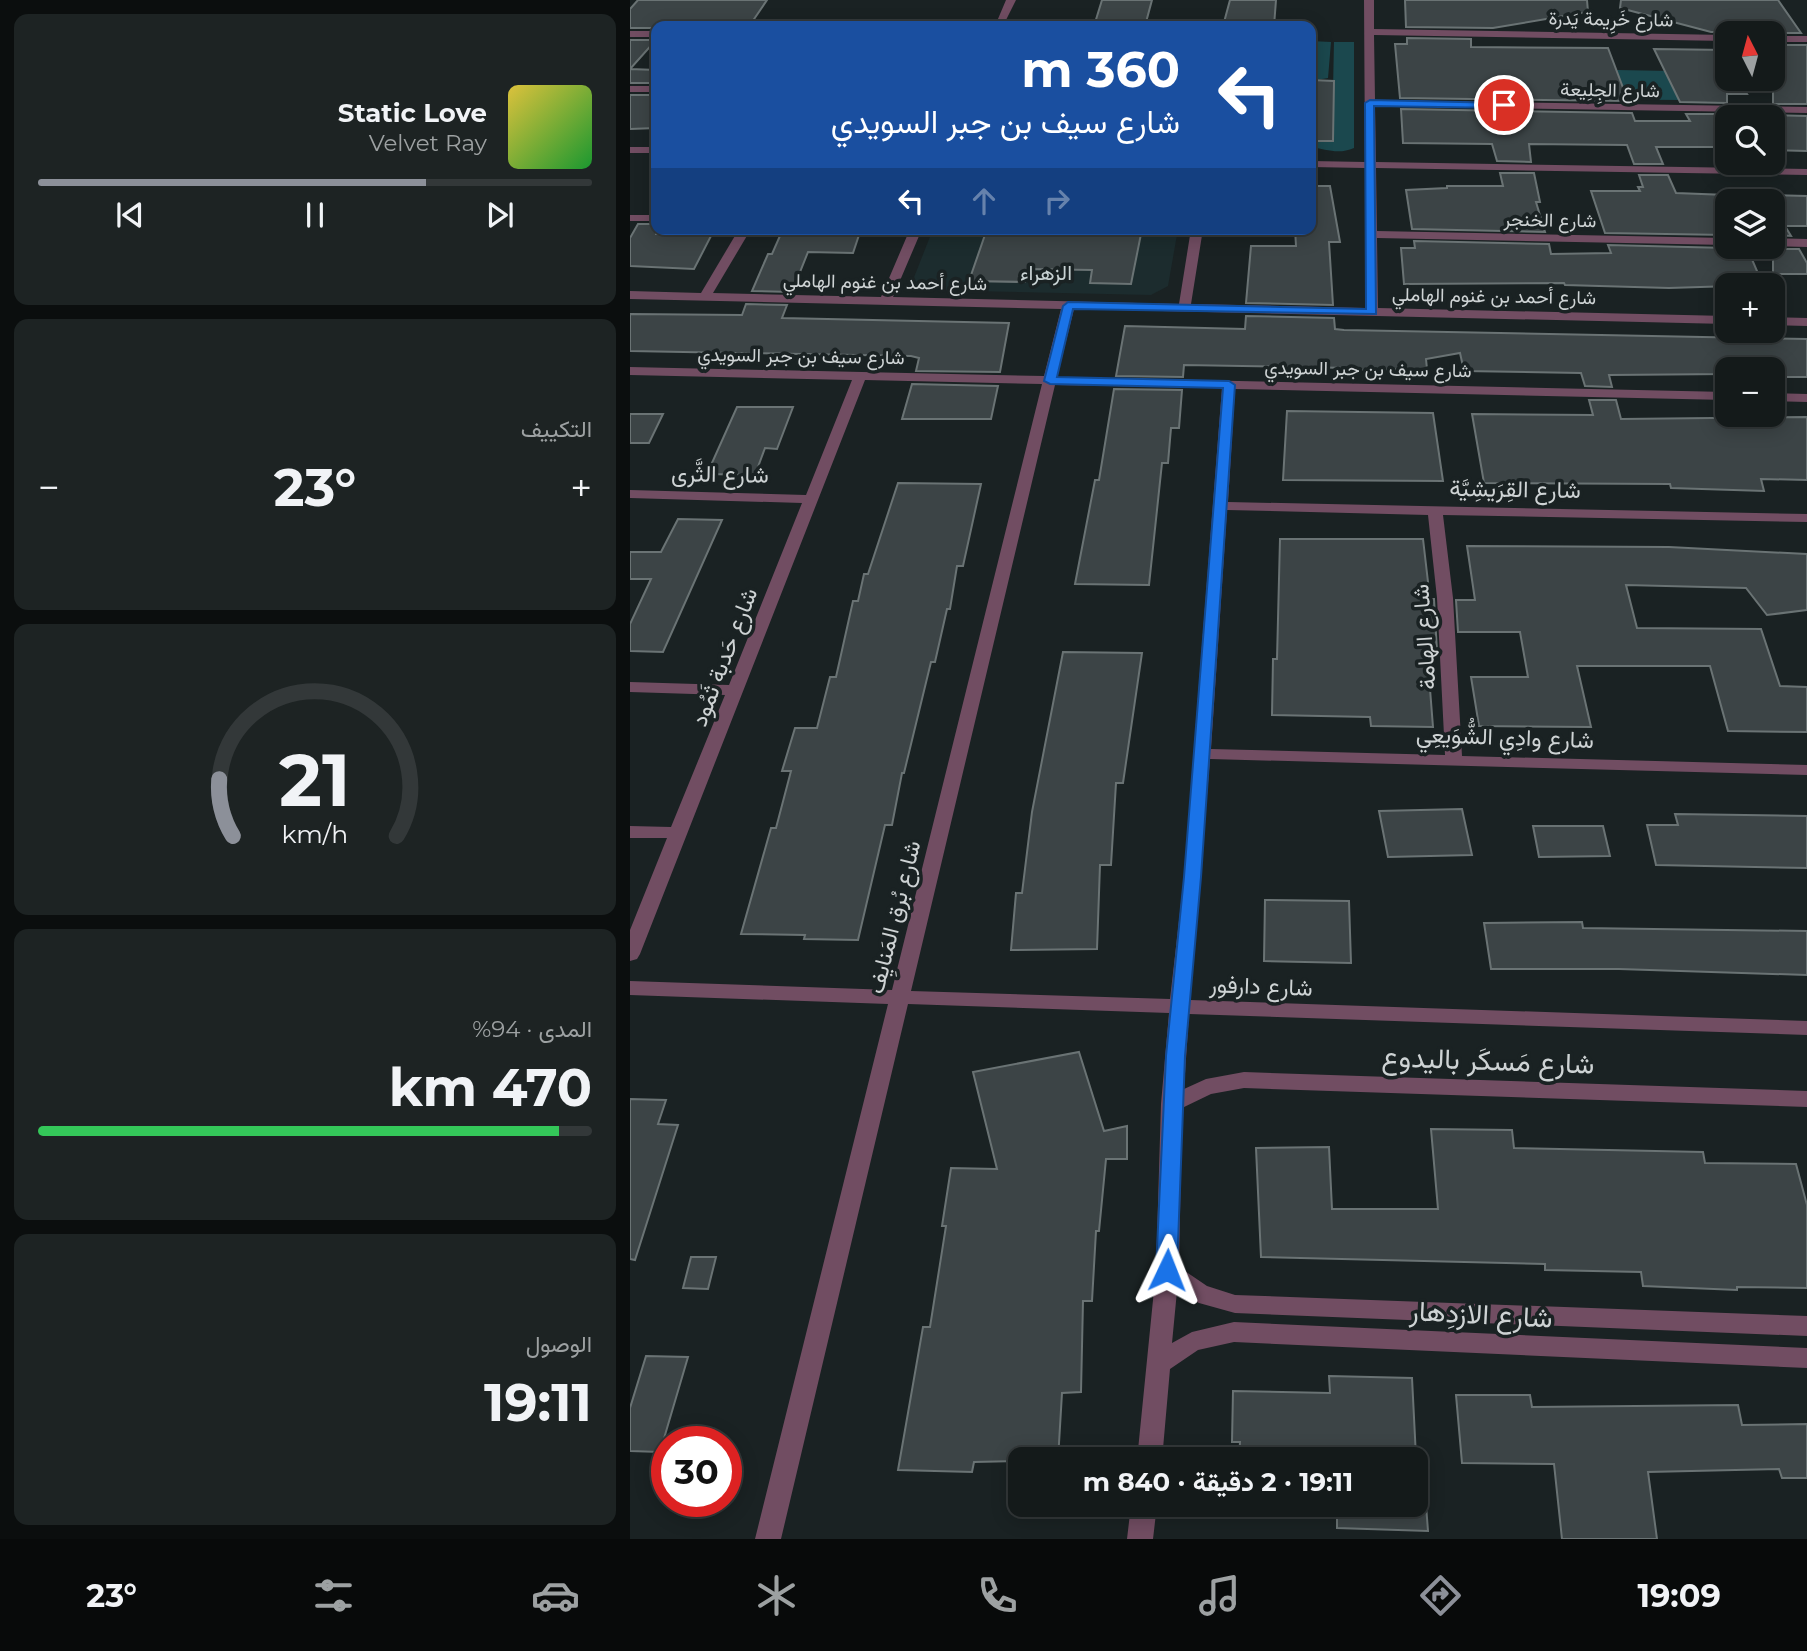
<!DOCTYPE html>
<html lang="ar">
<head>
<meta charset="utf-8">
<style>
	body { margin:0; font-family:Montserrat,Vazirmatn,sans-serif; background:#1d2323; color:#f1f3f6; direction:rtl; height:100vh; display:flex; flex-direction:column; font-size:26px; white-space:nowrap }
	* { box-sizing:border-box; margin:0 }
	p { font-size:23px; color:#9da1a2 }
	.icon { flex:none; width:38px; height:38px; fill:none; stroke:currentColor; stroke-width:2; stroke-linecap:round; stroke-linejoin:round }
	.map { position:relative; flex:1; overflow:hidden; direction:ltr }
	.drawer { display:flex; flex-direction:column; gap:14px; padding:14px; background:#0b0e0e; width:630px }
	.drawer>* { flex:none }
	.guide { position:absolute; left:21px; top:21px; width:665px; height:214px; border-radius:14px; box-shadow:0 4px 18px #0003,0 0 0 2px #333839; direction:rtl; background:#1a4fa0; color:#fff; overflow:hidden }
	.needle { width:46px; rotate:354deg }
	.buttons { position:absolute; left:1085px; top:21px; display:grid; gap:14px }
	.buttons a { display:grid; place-items:center; width:70px; height:70px; border-radius:14px; background:#141a1a; box-shadow:0 4px 18px #0003,0 0 0 2px #333839; font-size:35px }
	.speed { position:absolute; left:21px; top:1426px; display:flex; gap:14px; font-size:35px; font-weight:700; text-align:center }
	.speed>* { display:grid; place-content:center; width:91px; height:91px; border-radius:50%; background:#141a1a; box-shadow:0 4px 18px #0003,0 0 0 2px #333839; line-height:1 }
	.speed .limit { border:10px solid #d22; background:#fff; color:#111 }
	.pin { position:absolute; display:grid; place-items:center; width:60px; height:60px; color:#fff; margin:-30px; border:4px solid #fff; border-radius:50%; box-shadow:0 2px 7px #0007 }
	.me { position:absolute; width:77px; margin:-38px; rotate:2deg; stroke-linejoin:round; filter:drop-shadow(0 0 5px #0008) }
	.turn { display:flex; align-items:center; gap:24px; height:147px; padding:0 21px; font-size:32px }
	.turn .icon { width:91px; height:91px; stroke-width:2.5 }
	.turn b { display:block; font-size:49px; line-height:60px }
	.lanes { display:flex; align-items:center; height:66px; padding:0 21px; background:#0003; justify-content:center; gap:35px; direction:ltr }
	.lanes .off { opacity:.35 }
	.big { font-size:52px; font-weight:700; line-height:1.1 }
	.drawer .tile { flex:1; display:flex; flex-direction:column; justify-content:center; gap:10px; min-width:0; padding:0 24px; border-radius:14px; background:#1d2323 }
	.drawer .dial { align-items:center; gap:0 }
	.dial svg { height:182px; overflow:visible; fill:none; stroke:#333839; stroke-width:7; stroke-linecap:round; text-anchor:middle }
	.dial text { fill:#f1f3f6; stroke:none }
	.song { display:flex; align-items:center; gap:21px }
	.cover { width:84px; height:84px; border-radius:10px; background:linear-gradient(135deg,hsl(50 70% 55%),hsl(130 70% 35%)) }
	.played { height:7px; border-radius:4px; background:linear-gradient(90deg,#8c9099 70%,#333839 70%) }
	.keys { display:flex; justify-content:space-around; direction:ltr }
	.heat { display:flex; justify-content:space-between; align-items:center; font-size:38px; direction:ltr }
	.charge { height:10px; border-radius:5px; background:linear-gradient(90deg,#34c759 94%,#333839 0) }
	.trip { position:absolute; left:378px; top:1447px; width:420px; height:70px; border-radius:14px; background:#141a1a; box-shadow:0 4px 18px #0003,0 0 0 2px #333839; font-weight:700; line-height:70px; text-align:center; direction:rtl }
	.dock { display:flex; height:112px; justify-content:space-around; align-items:center; background:#080a0a; color:#9da1a2 }
	.dock .icon { width:49px; height:49px }
	.dock .active { color:#8c9099 }
	.dock b { font-size:32px; color:#f1f3f6 }
	main { display:flex; flex:1; min-height:0 }
	.map>svg:first-child { display:block }
	.built { fill:#1c2c2e }
	.green { fill:#1b484e }
	.building { fill:#3c4446; stroke:#6a7374; stroke-width:2 }
	.lines { fill:none; stroke-linecap:round; stroke-linejoin:round }
	.minor { fill:#714d62; fill-rule:evenodd }
	.route { fill:#1a73e8; stroke:#114b97; stroke-width:2 }
	.labels { text-anchor:middle; dominant-baseline:central; stroke-width:7; stroke-linejoin:round; paint-order:stroke }
	.far-street-label { font-size:19px; fill:#ced3d4; stroke:#1a2223 }
	.far-neighbourhood-label { font-size:21px; fill:#c8d2d3; stroke:#1a2223 }
	.street-label { font-size:23px; fill:#ced3d4; stroke:#1a2223 }
	.near-street-label { font-size:28px; fill:#ced3d4; stroke:#1a2223 }
</style>
</head>
<body>
<main>
<div class="map">
<svg width="1177" height="1539" viewBox="0 0 1177 1539">
	<rect width="100%" height="100%" fill="#1a2223"/>
	<path class="built" d="M303 229H548L538 286 521 295 293 290 281 285Z"/>
	<path class="green" d="M681 41 701 42 698 78 681 81Z
		M704 42H724V148C708 155 696 149 681 147V139H702Z
		M987 70 1041 71 1053 100 919 99 992 86Z"/>
	<path class="building" d="M8 0H137L120 25 39 24 26 26V28H0V9Z
		M472 0H522L515 26H464Z
		M600 0H646L644 26H593Z
		M775 0H957L958 12 863 28 776 27Z
		M991 0H1148L1171 33H1143V28H1097V32H1081L990 8Z
		M777 38 841 39V47L978 48 998 101 770 98 765 44H777Z
		M0 40H26L0 69 26 70V83H0Z
		M1143 45H1177V104H1143Z
		M1024 49 1097 50V79H1107L1117 94H1097V103L1050 102Z
		M681 80 704 81 703 141H681Z
		M0 95H26V128L0 129Z
		M771 109 1002 113 1005 121H1060L1056 114H1097V147H1026L1033 164H1004L997 145 899 144 901 162 867 161 862 144 773 143Z
		M1143 115 1177 116V151L1143 150Z
		M870 173H904L910 202H906L915 232 782 229 776 190 817 188V186H873Z
		M1009 175H1038L1046 193 1097 195V235L975 233 961 191H1010L1008 187H1013Z
		M681 186H700L710 242H699L703 305 616 303 621 246H666L665 229H681Z
		M1143 195 1177 196V226H1155L1161 236 1143 235Z
		M8 224H26V234H82L64 269 0 266V238Z
		M153 229H231L223 253 178 252 162 292 122 291 138 254H142Z
		M357 229H512L501 284 460 283 462 270 399 269 395 282 339 281Z
		M784 241 919 244 921 254 981 253 978 245 1097 248V257H1121L1133 285 1039 288 935 285 934 283 774 284 771 248H785Z
		M1143 249H1169L1177 263V274H1143Z
		M116 304 157 305 152 318 379 323 370 372 286 371 289 358 281 356 0 351V314L112 315Z
		M616 316 704 318 705 329 714 330 1177 339V377H1143V369H1097V374L979 375 982 387 955 386 951 373 834 371 830 353 796 359 797 369 720 370V368L554 365 553 377 486 376 495 326 615 329Z
		M282 384 368 386 361 419H272Z
		M484 389 552 390 549 428H541L538 463H532L519 585 445 584 465 480H469Z
		M959 400H986L991 419 1177 417V480L1131 479 1134 491 1041 488 1040 484 854 483 842 414 963 415Z
		M107 407H163L147 449 135 448 125 475 77 474Z
		M657 411 803 413 813 481 653 480Z
		M0 414H33L19 443H0Z
		M268 483 351 484 333 566H327L320 609H317L305 662H301L274 773H272L262 825H255L228 940 174 939 175 935 111 934 141 828H146L161 771H152L165 728H187L200 677H206L223 601H228L234 574H238Z
		M48 519 92 520 33 652 0 651V624L21 579H0V552H31Z
		M650 539H793L800 599H804L807 651H797L803 727 741 726 740 717 642 715 643 659H647Z
		M837 546 1039 547 1177 554V610L1137 615 1116 588 996 585 1007 628 1131 629 1150 686 1177 687V732L1098 731 1080 666H947L961 727 849 726 841 677H898L890 632H828L826 600H845Z
		M433 652 512 653 493 783H486L481 865H470L467 949 381 950 386 893H392L402 812Z
		M832 809 842 855 758 857 749 811Z
		M1045 814 1177 816V868L1026 865 1017 825H1048Z
		M903 826H973L980 856 909 857Z
		M635 900 719 901 721 963 634 961Z
		M952 922 953 928 1177 931V975L989 969H861L854 923Z
		M449 1052 474 1131 497 1126V1159H476L469 1231H466L462 1301H453L451 1392 432 1393 428 1460 344 1462 342 1472 268 1470 293 1327H300L316 1226H312L321 1168 367 1169 343 1072Z
		M0 1099 36 1100 28 1124 48 1125 5 1260 0 1259Z
		M801 1129 882 1130 884 1148 1073 1152 1075 1163 1166 1164 1177 1205V1288L1107 1287V1290L1013 1286 1011 1272 915 1270V1264L631 1257 626 1148 699 1147 702 1209H808Z
		M61 1257H86L78 1289 53 1288Z
		M16 1356 58 1357 30 1452 0 1451V1408Z
		M699 1376 782 1378 786 1457 697 1454V1460H609L610 1442H602L603 1391 700 1393Z
		M826 1395H900L902 1407 1108 1405 1112 1425 1177 1424V1478H1152L1149 1469 1018 1472 1027 1539H932L924 1464 832 1463Z
		M707 1505H796L798 1531 707 1528Z"/>
	<g class="lines">
		<path class="minor" d="M376 0H386L373 26H365Z
			M734 0H744V29L1097 35V41L744 35 745 100 1177 107V113L745 106 746 162 1177 169V175L746 168 747 231 1097 238V245L747 238 748 308 1097 316V324L444 309 427 377 1097 392V400L605 389 598 502 1177 514V522L813 515 823 598 832 756 1177 765V775L580 759 560 1000 1177 1021V1035L559 1014 554 1089 576 1079 614 1072 1177 1091V1107L614 1088 581 1094 552 1108 549 1267 577 1286 605 1295 1177 1316V1336L605 1313 569 1303 547 1291 542 1343 562 1332 604 1322 1177 1348V1368L604 1342 568 1350 540 1369 532 1460H507L526 1270 531 1104 539 1013 278 1004 151 1539H125L258 1004 0 995V981L262 990 412 384 235 380 10 954 7 959 0 961V930L37 838H0V826L41 827 95 695 0 692V682L99 685 172 503 0 498V490L176 495 222 380 0 375V367L414 376 431 309 0 299V291L71 293 109 229H121L83 293 251 297 280 229H292L263 297 549 304 561 229H573L561 304 736 308 735 168 681 167V161L735 162ZM425 385 592 388 554 877 540 999 281 991ZM597 510 798 515 807 598 815 755 581 749Z
			M0 31H26V37H0Z
			M1143 36H1177V42H1143Z
			M0 86H26V92H0Z
			M0 147H26V153H0Z
			M0 215H26V221H0Z
			M1143 238 1177 239V247L1143 246Z
			M1143 317 1177 318V326L1143 325Z
			M1143 393 1177 394V402L1143 401Z
			M501 1505H527L523 1539H497Z"/>
	</g>
	<path class="route" d="M740 100 874 103 879 105 874 108 744 106 746 314 443 309 427 377 599 381 605 385 571 877 555 1056 547 1270 544 1276 537 1278 530 1276 526 1270 536 1056 554 877 593 388 420 384 414 381 433 306 438 302 736 309 735 103Z"/>
	<g class="labels">
		<g class="far-street-label">
			<text transform="translate(981 19) rotate(1)">شارع خَرِيمة يَدرة</text>
			<text transform="translate(980 90) rotate(1)">شارع الجِلِيعة</text>
			<text transform="translate(920 220) rotate(1)">شارع الخنجر</text>
			<text transform="translate(255 282) rotate(1)">شارع أحمد بن غنوم الهاملي</text>
			<text transform="translate(864 296) rotate(1)">شارع أحمد بن غنوم الهاملي</text>
			<text transform="translate(171 356) rotate(1)">شارع سيف بن جبر السويدي</text>
			<text transform="translate(738 369) rotate(1)">شارع سيف بن جبر السويدي</text>
		</g>
		<g class="far-neighbourhood-label">
			<text x="416" y="272">الزهراء</text>
		</g>
		<g class="street-label">
			<text transform="translate(90 474) rotate(1)">شارع الثَّرى</text>
			<text transform="translate(885 489) rotate(1)">شارع القِرَيشِيَّة</text>
			<text transform="translate(794 637) rotate(-94)">شارع الهامة</text>
			<text transform="translate(94 657) rotate(-69)">شارع حَدبة ثَمُود</text>
			<text transform="translate(875 737) rotate(2)">شارع وادِي الشُّوَيعِي</text>
			<text transform="translate(264 917) rotate(-76)">شارع بُرق المَنايِف</text>
			<text transform="translate(631 986) rotate(2)">شارع دارفور</text>
		</g>
		<g class="near-street-label">
			<text transform="translate(858 1060) rotate(2)">شارع مَسكَر باليدوع</text>
			<text transform="translate(851 1314) rotate(3)">شارع الازدِهار</text>
		</g>
	</g>
</svg>
<div class="buttons">
<a><svg class="needle" viewBox="-14 -14 28 28"><path d="M0-13l5 13h-10z" fill="#e53935"/><path d="M0 13l5-13h-10z" fill="#9da1a2"/></svg></a>
<a><svg class="icon" aria-label="search" viewBox="0 0 24 24"><circle cx="10" cy="10" r="6"/><path d="M15 15l6 6"/></svg></a>
<a><svg class="icon" aria-label="layers" viewBox="0 0 24 24"><path d="M12 4l9 5-9 5-9-5zM3 14l9 5 9-5"/></svg></a>
<a>+</a>
<a>−</a>
</div>
<div class="speed"><div class="limit">30</div></div>
<div class="pin" style="left:874px;top:105px;background:#d93025"><svg class="icon" aria-label="arrive" viewBox="0 0 24 24"><path d="M6 21V4h12l-3 4 3 4H6"/></svg></div>
<svg class="me" style="left:537px;top:1270px" viewBox="-20 -20 40 40"><path d="M0-17L14 15 0 8-14 15z" fill="#1a73e8" stroke="#fff" stroke-width="4"/></svg>
<div class="trip">19:11 · 2 دقيقة · 840 m</div>
<div class="guide">
<div class="turn"><svg class="icon" aria-label="left" viewBox="0 0 24 24"><path d="M17 20v-9H6M10 6l-5 5 5 5"/></svg><div><b>360 m</b>شارع سيف بن جبر السويدي</div></div>
<div class="lanes"><svg class="icon" aria-label="left" viewBox="0 0 24 24"><path d="M17 20v-9H6M10 6l-5 5 5 5"/></svg><svg class="icon off" aria-label="ahead" viewBox="0 0 24 24"><path d="M12 20V5M6 11l6-6 6 6"/></svg><svg class="icon off" aria-label="right" viewBox="0 0 24 24"><path d="M7 20v-9h11M14 6l5 5-5 5"/></svg></div>
</div>
</div>
<section class="drawer">
<div class="tile">
<div class="song"><i class="cover"></i><div><b>Static Love</b><p>Velvet Ray</p></div></div>
<div class="played"></div>
<div class="keys"><svg class="icon" aria-label="previous" viewBox="0 0 24 24"><path d="M18 5L8 12l10 7zM5 5v14"/></svg><svg class="icon" aria-label="pause" viewBox="0 0 24 24"><path d="M8 5v14M16 5v14"/></svg><svg class="icon" aria-label="next" viewBox="0 0 24 24"><path d="M6 5l10 7-10 7zM19 5v14"/></svg></div>
</div>
<div class="tile"><p>التكييف</p>
<div class="heat"><a>−</a><b class="big">23°</b><a>+</a></div>
</div>
<div class="tile dial"><svg viewBox="0 0 100 80">
<path d="M14 69A42 42 0 1 1 86 69"/>
<path d="M14 69A42 42 0 0 1 8 44" stroke="#8c9099"/>
<text x="50" y="56" font-size="32" font-weight="700">21</text>
<text x="50" y="72" font-size="11">km/h</text>
</svg></div>
<div class="tile"><p>المدى · 94%</p><b class="big">470 km</b><div class="charge"></div></div>
<div class="tile"><p>الوصول</p><b class="big">19:11</b></div>
</section>
</main>
<nav class="dock">
<b>19:09</b>
<svg class="icon active" aria-label="directions" viewBox="0 0 24 24"><path d="M12 3l9 9-9 9-9-9zM9 14v-3h6M13 9l2 2-2 2"/></svg>
<svg class="icon" aria-label="music" viewBox="0 0 24 24"><path d="M9 18V5l10-2v13"/><circle cx="6" cy="18" r="3"/><circle cx="16" cy="16" r="3"/></svg>
<svg class="icon" aria-label="phone" viewBox="0 0 24 24"><path d="M5 4h4l2 5-3 2q2 4 5 5l2-3 5 2v4C11 20 4 13 5 4z"/></svg>
<svg class="icon" aria-label="climate" viewBox="0 0 24 24"><path d="M12 3v18M4 7l16 10M4 17L20 7"/></svg>
<svg class="icon" aria-label="car" viewBox="0 0 24 24"><path d="M5 17H2v-5l4-1 3-4h7l3 4 3 1v5h-3M9 17h6M6 11h13"/><circle cx="7" cy="17" r="2"/><circle cx="17" cy="17" r="2"/></svg>
<svg class="icon" aria-label="filters" viewBox="0 0 24 24"><path d="M4 7h16M4 17h16"/><circle cx="9" cy="7" r="2"/><circle cx="15" cy="17" r="2"/></svg>
<b>23°</b>
</nav>
</body>
</html>
